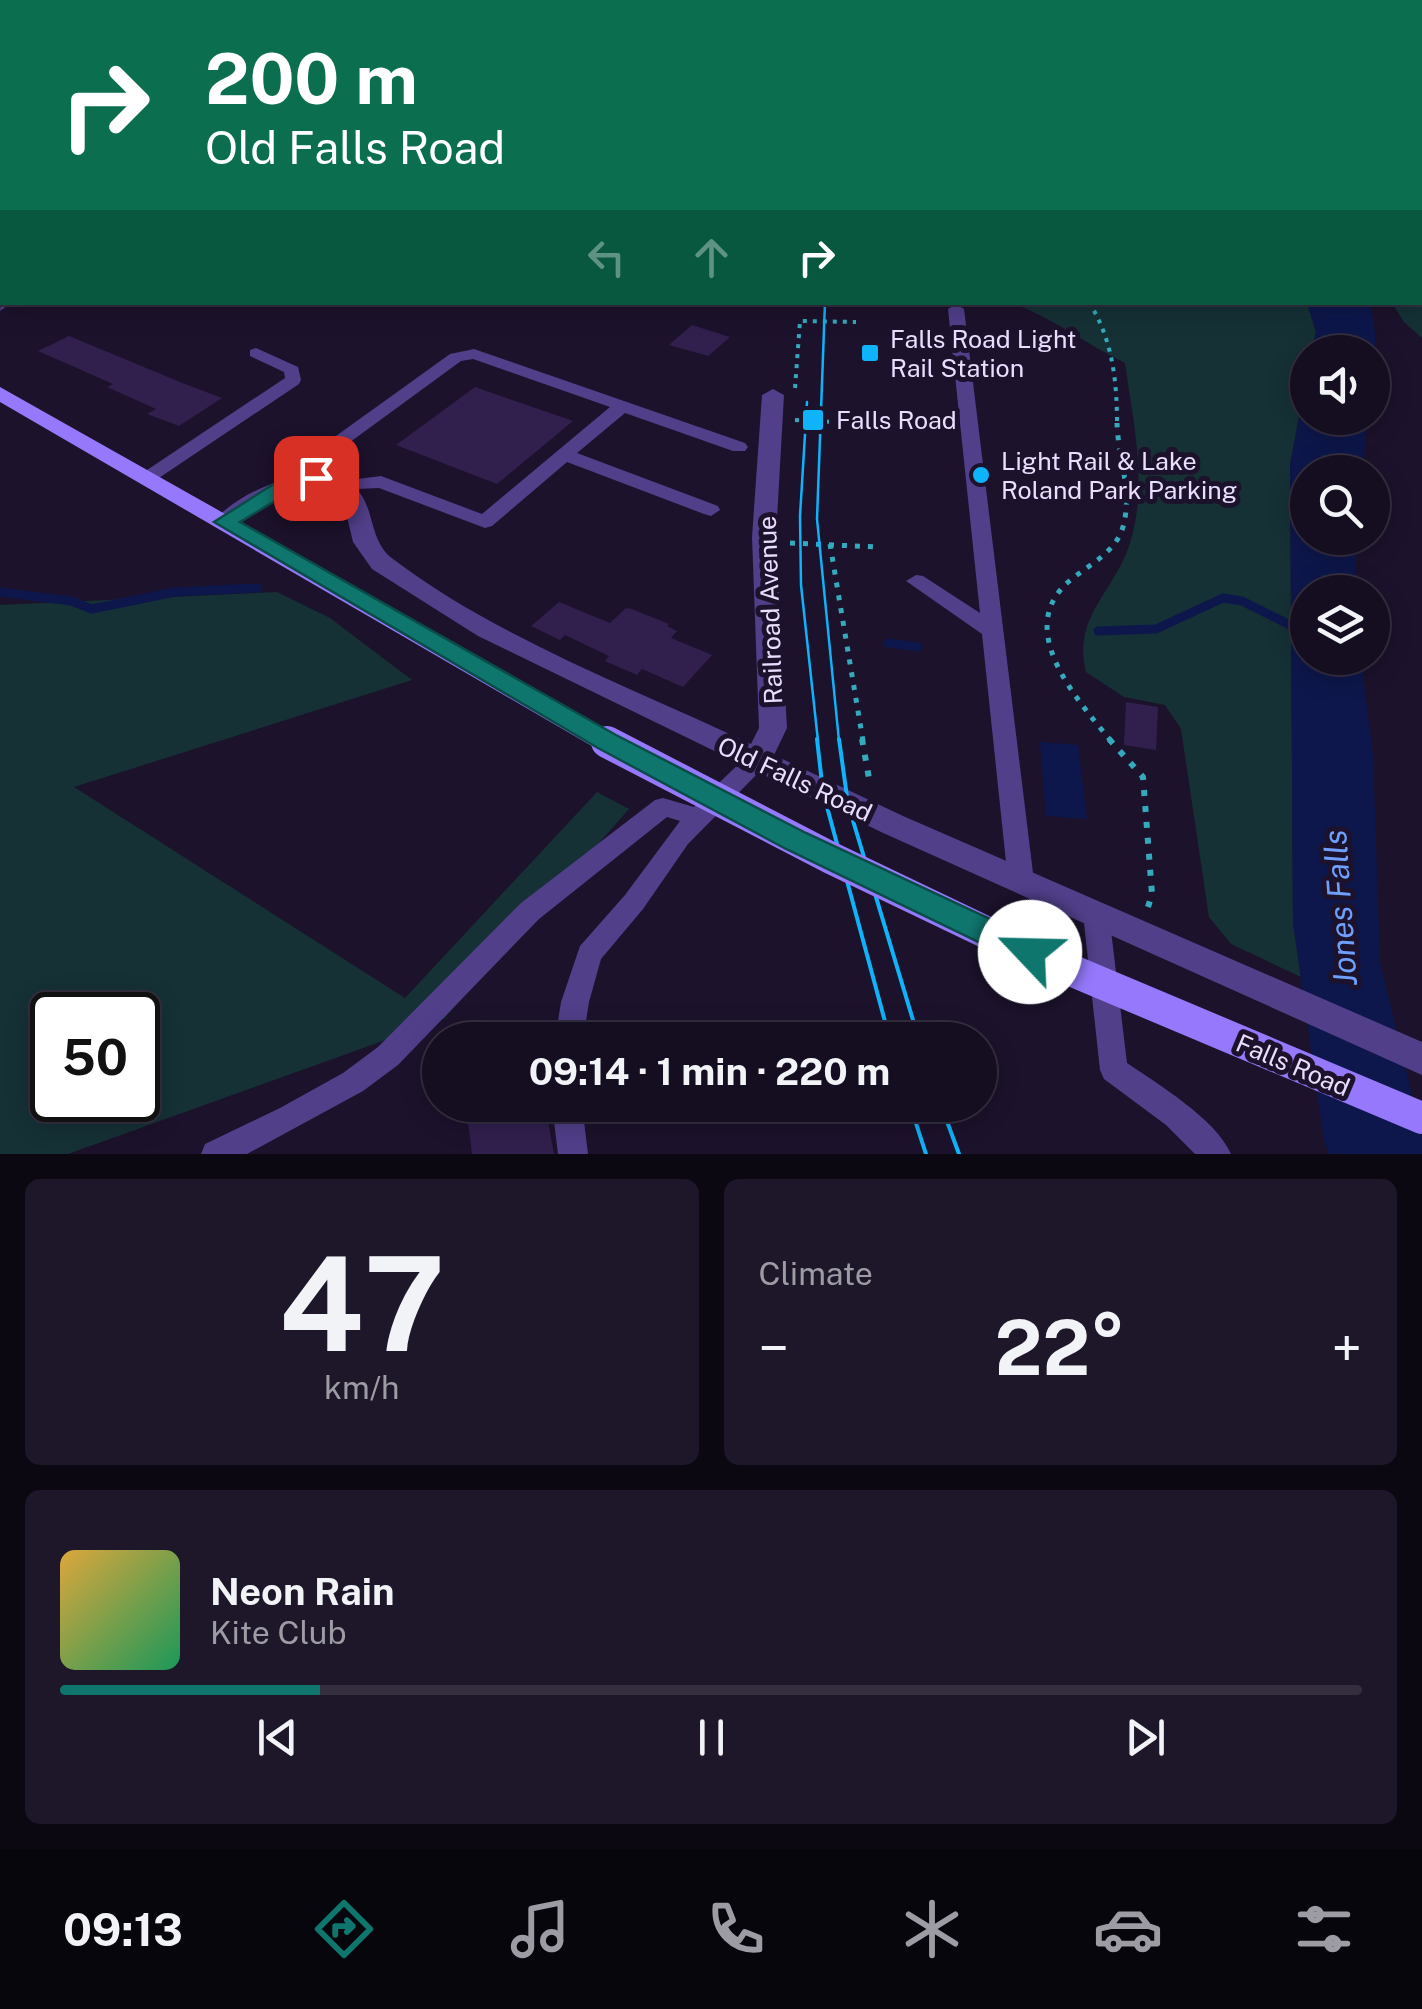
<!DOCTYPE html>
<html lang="en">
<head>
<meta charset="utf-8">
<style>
	body { margin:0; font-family:"Public Sans",sans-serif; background:#1e172a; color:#f1f3f6; height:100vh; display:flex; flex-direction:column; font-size:38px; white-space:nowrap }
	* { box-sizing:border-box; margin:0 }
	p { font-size:32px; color:#9d9ca5 }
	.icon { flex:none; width:55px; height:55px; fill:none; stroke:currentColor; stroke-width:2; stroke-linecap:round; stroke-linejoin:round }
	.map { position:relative; height:1154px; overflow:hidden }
	.side { display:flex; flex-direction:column; gap:25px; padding:25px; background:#0c0812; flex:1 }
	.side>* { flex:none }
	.hud { position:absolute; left:0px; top:0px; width:1422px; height:305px; box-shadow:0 5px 25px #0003,0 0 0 2px #342e3f; background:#0b6e4f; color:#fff; overflow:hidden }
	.buttons { position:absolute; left:1290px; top:335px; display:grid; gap:20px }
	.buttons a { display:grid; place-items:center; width:100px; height:100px; border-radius:50%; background:#150e21; box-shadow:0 5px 25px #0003,0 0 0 2px #342e3f; font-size:50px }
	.speed { position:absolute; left:30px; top:992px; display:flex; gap:20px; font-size:50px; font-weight:700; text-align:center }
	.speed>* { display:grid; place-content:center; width:130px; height:130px; border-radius:50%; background:#150e21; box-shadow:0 5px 25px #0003,0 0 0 2px #342e3f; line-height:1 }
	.speed .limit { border:5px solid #111; border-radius:15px; background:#fff; color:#111 }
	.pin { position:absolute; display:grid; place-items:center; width:85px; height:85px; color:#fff; margin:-42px; border-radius:20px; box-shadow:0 5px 15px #0006 }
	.me { position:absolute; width:110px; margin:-55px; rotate:294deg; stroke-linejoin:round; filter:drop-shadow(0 0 8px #0008) }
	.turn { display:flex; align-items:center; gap:35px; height:210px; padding:0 40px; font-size:45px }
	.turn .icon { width:130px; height:130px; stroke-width:2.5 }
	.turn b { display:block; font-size:70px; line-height:85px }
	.lanes { display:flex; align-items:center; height:95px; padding:0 40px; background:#0003; justify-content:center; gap:50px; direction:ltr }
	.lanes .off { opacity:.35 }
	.big { font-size:75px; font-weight:700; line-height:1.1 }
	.side .widget { flex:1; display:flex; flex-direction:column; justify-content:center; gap:15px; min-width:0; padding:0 35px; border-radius:15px; background:#1e172a }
	.side .dial { align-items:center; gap:0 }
	.dial b { font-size:130px; line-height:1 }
	.song { display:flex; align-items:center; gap:30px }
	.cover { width:120px; height:120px; border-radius:15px; background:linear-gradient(135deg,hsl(40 70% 55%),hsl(150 70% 35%)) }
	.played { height:10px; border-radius:5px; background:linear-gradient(90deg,#0f766e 20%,#342e3f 20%) }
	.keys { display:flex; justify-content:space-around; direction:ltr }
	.heat { display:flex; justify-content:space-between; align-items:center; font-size:55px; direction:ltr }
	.side .tiles { flex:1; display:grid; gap:25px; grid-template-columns:1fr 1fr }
	.widget:last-child { grid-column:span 2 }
	.trip { position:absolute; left:422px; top:1022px; width:575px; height:100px; border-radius:50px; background:#150e21; box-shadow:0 5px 25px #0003,0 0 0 2px #342e3f; font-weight:700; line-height:100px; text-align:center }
	.menu { display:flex; height:160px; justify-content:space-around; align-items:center; background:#08060d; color:#9d9ca5 }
	.menu .icon { width:70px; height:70px }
	.menu .active { color:#0f766e }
	.menu b { font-size:45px; color:#f1f3f6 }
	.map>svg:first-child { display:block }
	.green { fill:#153136; fill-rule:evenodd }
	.water { fill:#0d174b }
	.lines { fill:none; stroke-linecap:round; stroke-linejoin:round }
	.stream { stroke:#0d174b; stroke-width:9 }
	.building { fill:#311f4d }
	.path-far2 { stroke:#34aabc; stroke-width:4; stroke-dasharray:4 6; stroke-linecap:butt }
	.path-far1 { stroke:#34aabc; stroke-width:5; stroke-dasharray:5 8; stroke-linecap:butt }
	.path { stroke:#34aabc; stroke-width:6; stroke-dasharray:6 10; stroke-linecap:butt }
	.service { fill:#513f8a; fill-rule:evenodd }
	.minor { fill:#513f8a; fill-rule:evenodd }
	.secondary { fill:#9578fc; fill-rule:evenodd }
	.tram-far1 { stroke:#0fb3f9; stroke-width:2.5 }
	.tram { stroke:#0fb3f9; stroke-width:4 }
	.secondary-bridge { stroke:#9578fc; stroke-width:32 }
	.route { fill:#0f766e; stroke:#0a4d48; stroke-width:2.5 }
	.poi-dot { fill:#0fb3f9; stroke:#1c122c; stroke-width:4 }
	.labels { text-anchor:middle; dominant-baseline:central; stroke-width:10; stroke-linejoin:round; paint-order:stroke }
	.poi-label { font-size:25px; fill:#e8defe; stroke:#1c122c; text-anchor:start }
	.street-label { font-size:25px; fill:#e8defe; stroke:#1c122c }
	.near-water-label { font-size:32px; font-style:italic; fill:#6f9ffc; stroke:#1c122c }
</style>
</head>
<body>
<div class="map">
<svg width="1422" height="1154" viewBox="0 0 1422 1154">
	<rect width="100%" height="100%" fill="#1c122c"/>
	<path class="green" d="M0 0H348L2 2 0 73Z
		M897 0H1357L1360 2H896Z
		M1420 55 1422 56V338L1404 322 1392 303 1420 302Z
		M1012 303H1307L1316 332 1312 352H1308L1307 374 1290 465 1293 923 1301 977 1231 944 1209 917 1181 729 1165 705 1124 697 1086 672C1072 618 1113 593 1129 546 1149 487 1133 422 1125 363 1086 344 1053 318 1012 303Z
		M277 592 330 618 412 680 74 787 405 998 597 792 629 809 444 1019 68 1154H0V605ZM52 1015H138V1100H52Z"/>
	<path class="water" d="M1307 303H1370L1376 339 1373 370 1372 352H1312L1316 331Z
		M1307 374 1308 418H1368L1362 472H1308V538H1357L1354 592H1308V658H1361L1373 756 1380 962 1422 1137V1154H1329L1324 1141 1293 923 1290 465Z
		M1040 742 1078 745 1087 819 1046 816Z"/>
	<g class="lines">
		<path class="stream" d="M0 592 71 601 92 609 175 592 258 588
			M1098 631 1156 629 1223 598 1242 601 1308 634
			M888 643 918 647"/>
	</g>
	<path class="building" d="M692 325 730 337 708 356 669 345Z
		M69 336 185 384 222 398 179 426 147 414 156 409 107 387 113 384 38 351Z
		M475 387 573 421 497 484 396 445Z
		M559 602 610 623 626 608 632 609 669 624 667 626 677 631 671 638 712 655 683 687 642 669 637 675 605 661 609 656 565 635 560 640 531 626Z
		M1126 702 1158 707 1156 750 1124 745Z
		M466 1105H545L554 1154H472Z"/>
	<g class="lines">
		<path class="path-far2" d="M1089 302C1113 341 1117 381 1117 426
			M795 388 800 321 856 322
			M795 420 855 423"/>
		<path class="path-far1" d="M790 543 877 547
			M830 544 863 741
			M1111 741C1075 697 1011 626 1073 578 1091 564 1114 552 1122 530 1134 493 1118 460 1117 423"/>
		<path class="path" d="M862 739 870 784
			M1109 739 1143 777 1152 894 1148 907"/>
		<path class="service" d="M956 304 964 309 1034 881 1030 888 1021 891 1012 888 1008 881 982 634 906 581 916 575 923 576 980 613 948 309Z
			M256 348 298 367 301 380 299 384 153 482H141L138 478 141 474 285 378 284 372 250 356V350Z
			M474 349 745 443 748 447 745 451H733L625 413 577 453 718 506 720 510 711 516 704 514 567 462 492 526 485 528 379 488 335 490 333 486 335 482 381 476 482 514 610 407 473 359 461 361 342 448 322 482H310L307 478 329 441 450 354Z
			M756 752 764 755 768 761 764 767 688 844 643 909 601 959 589 1002 583 1040H555L561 1002 580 946 625 895 680 821 667 817 539 919 398 1065 363 1091 247 1154H201L205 1144 280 1108 343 1073 378 1047 521 903 655 800 663 798 694 807 748 755Z
			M1096 903 1105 906 1109 914 1127 1063C1159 1085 1216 1119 1231 1154H1195L1166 1125 1104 1079 1100 1070 1083 914 1087 906Z
			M552 1105H582L588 1154H558Z"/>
		<path class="minor" d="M1273 0H1288L1289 2H1274Z
			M1420 283 1422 284V298L1420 297Z
			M2 296V302H12L0 311Z
			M773 389 784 395 776 537 787 728 774 755 903 816 1422 1042V1075L881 832 478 636 372 569 353 542 343 500C304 472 268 505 233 527L225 529 213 522C238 491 305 464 343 480 379 495 364 538 393 559 497 638 633 688 751 744L759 728 752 537 762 395Z"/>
		<path class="secondary" d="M0 387 617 735 621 742 617 749 607 752 597 749 0 402Z"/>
		<path class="tram-far1" d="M825 302 817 519 839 741
			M807 402 800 516 801 585 818 741"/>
		<path class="tram" d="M817 739 823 792 890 1040
			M839 739 848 804 919 1040
			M910 1105 926 1154
			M941 1105 959 1154"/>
		<path class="secondary-bridge" d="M607 742 831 858 1023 950 1422 1118"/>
	</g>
	<path class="route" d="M316 472 326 478 323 482 295 489 240 522 616 735 806 833 1041 943 1045 952 1041 962 1030 965 1020 962 786 849 598 748 214 522 280 480Z"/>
	<g class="poi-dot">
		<rect x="860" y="343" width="20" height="20" rx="5"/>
		<rect x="801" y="408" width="24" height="24" rx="5"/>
		<circle cx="981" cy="475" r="10"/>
	</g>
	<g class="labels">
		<g class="poi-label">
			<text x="890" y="339">Falls Road Light<tspan x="890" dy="29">Rail Station</tspan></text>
			<text x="836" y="420">Falls Road</text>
			<text x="1001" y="461">Light Rail &amp; Lake<tspan x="1001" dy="29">Roland Park Parking</tspan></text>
		</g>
		<g class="street-label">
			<text transform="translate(770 610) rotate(-92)">Railroad Avenue</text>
			<text transform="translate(795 779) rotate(25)">Old Falls Road</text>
			<text transform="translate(1293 1065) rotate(23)">Falls Road</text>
		</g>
		<g class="near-water-label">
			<text transform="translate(1340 908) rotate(-94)">Jones Falls</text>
		</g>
	</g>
</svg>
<div class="buttons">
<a><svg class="icon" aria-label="sound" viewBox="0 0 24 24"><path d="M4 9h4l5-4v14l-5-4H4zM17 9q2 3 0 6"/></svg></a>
<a><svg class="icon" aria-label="search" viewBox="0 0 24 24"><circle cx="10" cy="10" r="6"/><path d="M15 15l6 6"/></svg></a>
<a><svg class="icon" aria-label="layers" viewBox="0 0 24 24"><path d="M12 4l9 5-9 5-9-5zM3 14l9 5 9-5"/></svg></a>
</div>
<div class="speed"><div class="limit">50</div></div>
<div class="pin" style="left:316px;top:478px;background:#d93025"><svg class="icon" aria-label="arrive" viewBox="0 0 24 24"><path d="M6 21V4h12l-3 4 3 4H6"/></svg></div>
<svg class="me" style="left:1030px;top:952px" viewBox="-20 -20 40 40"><circle r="19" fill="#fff"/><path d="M0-13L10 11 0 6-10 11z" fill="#0f766e"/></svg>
<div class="trip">09:14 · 1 min · 220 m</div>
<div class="hud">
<div class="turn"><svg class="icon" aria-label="right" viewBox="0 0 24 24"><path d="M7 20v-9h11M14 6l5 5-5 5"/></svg><div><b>200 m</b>Old Falls Road</div></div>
<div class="lanes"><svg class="icon off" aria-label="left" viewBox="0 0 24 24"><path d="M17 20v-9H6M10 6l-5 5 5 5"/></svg><svg class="icon off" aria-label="ahead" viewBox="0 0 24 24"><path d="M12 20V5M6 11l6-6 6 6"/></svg><svg class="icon" aria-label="right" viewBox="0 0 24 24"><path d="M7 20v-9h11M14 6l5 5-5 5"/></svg></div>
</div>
</div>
<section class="side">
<div class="tiles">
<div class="widget dial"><b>47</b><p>km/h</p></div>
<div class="widget"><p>Climate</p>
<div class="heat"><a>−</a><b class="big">22°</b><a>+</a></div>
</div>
<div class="widget">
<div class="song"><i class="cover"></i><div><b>Neon Rain</b><p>Kite Club</p></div></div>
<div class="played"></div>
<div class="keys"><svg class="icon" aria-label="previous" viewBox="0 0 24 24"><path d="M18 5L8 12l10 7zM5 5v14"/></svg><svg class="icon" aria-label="pause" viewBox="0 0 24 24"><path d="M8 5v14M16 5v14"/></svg><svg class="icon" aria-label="next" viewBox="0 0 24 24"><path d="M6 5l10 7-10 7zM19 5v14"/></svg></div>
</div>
</div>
</section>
<nav class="menu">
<b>09:13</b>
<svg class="icon active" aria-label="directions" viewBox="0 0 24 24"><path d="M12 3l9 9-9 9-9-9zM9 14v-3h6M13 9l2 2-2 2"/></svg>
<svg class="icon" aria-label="music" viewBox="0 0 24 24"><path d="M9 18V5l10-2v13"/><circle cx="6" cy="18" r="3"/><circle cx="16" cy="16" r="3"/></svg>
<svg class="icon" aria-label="phone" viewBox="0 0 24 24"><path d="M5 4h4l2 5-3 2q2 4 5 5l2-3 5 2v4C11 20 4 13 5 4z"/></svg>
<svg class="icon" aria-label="climate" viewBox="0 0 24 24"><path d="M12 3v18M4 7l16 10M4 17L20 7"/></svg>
<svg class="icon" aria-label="car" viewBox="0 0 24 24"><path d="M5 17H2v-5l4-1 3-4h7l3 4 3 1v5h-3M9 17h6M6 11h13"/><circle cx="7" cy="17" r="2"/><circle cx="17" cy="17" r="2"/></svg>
<svg class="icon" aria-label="filters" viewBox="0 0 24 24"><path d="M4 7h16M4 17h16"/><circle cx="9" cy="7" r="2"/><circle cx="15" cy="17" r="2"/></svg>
</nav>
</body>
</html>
